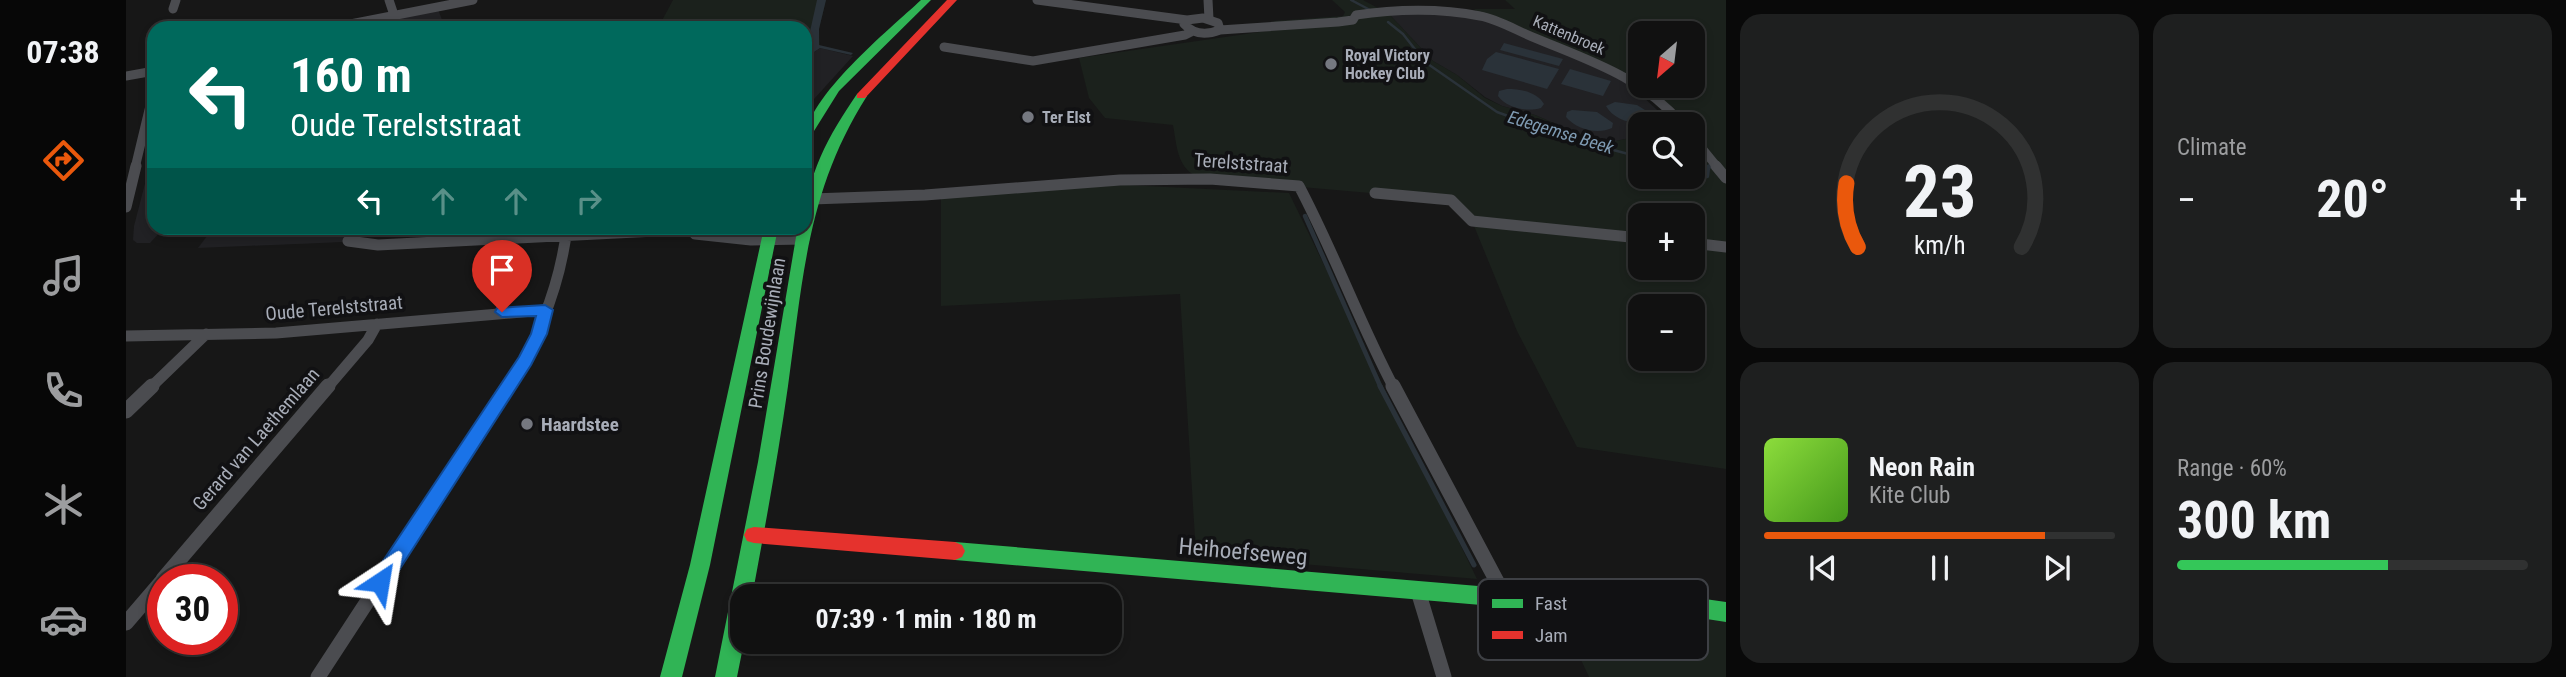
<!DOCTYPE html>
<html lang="en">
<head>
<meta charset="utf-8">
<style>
	body { margin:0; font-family:"Roboto Condensed",sans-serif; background:#1e1f1f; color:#f1f3f6; height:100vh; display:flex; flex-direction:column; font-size:26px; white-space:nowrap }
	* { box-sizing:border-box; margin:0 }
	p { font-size:23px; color:#9c9d9f }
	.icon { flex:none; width:38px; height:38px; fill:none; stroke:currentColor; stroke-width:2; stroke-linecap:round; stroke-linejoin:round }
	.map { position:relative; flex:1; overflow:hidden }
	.details { display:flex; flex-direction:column; gap:14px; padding:14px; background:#090909; width:840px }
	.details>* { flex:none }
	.hud { position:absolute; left:21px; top:21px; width:665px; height:214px; border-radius:21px; box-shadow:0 4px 10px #0003,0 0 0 2px #303131; background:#00695c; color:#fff; overflow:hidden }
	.needle { width:46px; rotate:208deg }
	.fabs { position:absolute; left:1502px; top:21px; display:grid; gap:14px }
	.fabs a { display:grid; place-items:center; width:77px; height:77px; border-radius:14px; background:#111; box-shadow:0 4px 10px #0003,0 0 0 2px #303131; font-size:35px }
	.speed { position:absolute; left:21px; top:564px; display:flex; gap:14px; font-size:35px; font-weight:700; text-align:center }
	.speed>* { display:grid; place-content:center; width:91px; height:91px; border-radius:50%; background:#111; box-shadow:0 4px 10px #0003,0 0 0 2px #303131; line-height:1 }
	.speed .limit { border:10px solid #d22; background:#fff; color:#111 }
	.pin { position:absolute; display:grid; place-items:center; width:60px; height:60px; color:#fff; margin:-72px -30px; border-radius:50% 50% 50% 0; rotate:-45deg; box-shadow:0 0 7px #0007 }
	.pin .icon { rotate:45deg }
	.me { position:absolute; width:77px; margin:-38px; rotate:33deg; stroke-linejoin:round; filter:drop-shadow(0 0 5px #0008) }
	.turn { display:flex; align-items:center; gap:24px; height:147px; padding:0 28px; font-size:32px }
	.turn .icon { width:91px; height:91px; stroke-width:2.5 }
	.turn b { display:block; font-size:49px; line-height:60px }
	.lanes { display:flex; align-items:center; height:66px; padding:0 28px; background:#0003; justify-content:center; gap:35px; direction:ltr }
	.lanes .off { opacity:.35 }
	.big { font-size:52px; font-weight:700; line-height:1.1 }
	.details .tile { flex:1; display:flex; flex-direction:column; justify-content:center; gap:10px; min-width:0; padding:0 24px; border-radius:21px; background:#1e1f1f }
	.details .dial { align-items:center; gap:0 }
	.dial svg { height:182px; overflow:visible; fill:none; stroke:#303131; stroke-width:7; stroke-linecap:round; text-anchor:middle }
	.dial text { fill:#f1f3f6; stroke:none }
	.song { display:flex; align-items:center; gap:21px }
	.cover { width:84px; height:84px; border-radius:10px; background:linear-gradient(135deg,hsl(90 70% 55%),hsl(100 70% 35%)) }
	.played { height:7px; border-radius:4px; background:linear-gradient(90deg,#ea580c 80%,#303131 80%) }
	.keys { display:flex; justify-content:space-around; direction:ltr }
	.heat { display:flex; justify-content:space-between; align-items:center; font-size:38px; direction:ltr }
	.charge { height:10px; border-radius:5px; background:linear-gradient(90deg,#34c759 60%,#303131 0) }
	.details .tiles { flex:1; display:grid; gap:14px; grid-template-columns:repeat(2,1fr) }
	.trip { position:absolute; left:604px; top:584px; width:392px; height:70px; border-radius:21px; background:#111; box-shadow:0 4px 10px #0003,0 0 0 2px #303131; font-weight:700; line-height:70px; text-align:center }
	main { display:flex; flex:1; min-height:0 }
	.tabs { display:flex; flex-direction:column; width:126px; justify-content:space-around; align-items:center; background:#070707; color:#9c9d9f }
	.tabs .icon { width:49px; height:49px }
	.tabs .current { color:#ea580c }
	.tabs b { font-size:32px; color:#f1f3f6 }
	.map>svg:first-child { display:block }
	.built { fill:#212124 }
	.green { fill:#1b211c; fill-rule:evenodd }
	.water { fill:#2a3239 }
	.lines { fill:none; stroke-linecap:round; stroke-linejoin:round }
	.stream-far2 { stroke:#2a3239; stroke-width:2.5 }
	.stream-far1 { stroke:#2a3239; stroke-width:4.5 }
	.stream { stroke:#2a3239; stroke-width:5 }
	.street-far2 { stroke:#4b4c50; stroke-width:9 }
	.street-far1 { stroke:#4b4c50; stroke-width:11 }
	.street { stroke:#4b4c50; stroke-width:15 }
	.fast { fill:#30b455; fill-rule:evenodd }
	.jam { fill:#e5322d; fill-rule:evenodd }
	.route { fill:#1a73e8; stroke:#114b97; stroke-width:2 }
	.poi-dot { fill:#757880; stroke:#111113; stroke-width:2.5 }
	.labels { text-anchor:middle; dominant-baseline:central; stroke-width:7; stroke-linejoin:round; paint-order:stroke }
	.far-street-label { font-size:16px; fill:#a8adb8; stroke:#111113 }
	.far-poi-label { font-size:16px; font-weight:bold; fill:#a8adb8; stroke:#111113; text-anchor:start }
	.far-water-label { font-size:18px; font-style:italic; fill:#7f9bb3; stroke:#111113 }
	.street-label { font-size:19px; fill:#a8adb8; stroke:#111113 }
	.poi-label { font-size:19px; font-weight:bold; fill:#a8adb8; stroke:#111113; text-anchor:start }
	.near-street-label { font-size:23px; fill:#a8adb8; stroke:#111113 }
	.key { fill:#111113; stroke:#3e4045; stroke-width:2 }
	.key-label { font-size:19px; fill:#a8adb8 }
</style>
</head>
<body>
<main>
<nav class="tabs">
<b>07:38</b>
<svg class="icon current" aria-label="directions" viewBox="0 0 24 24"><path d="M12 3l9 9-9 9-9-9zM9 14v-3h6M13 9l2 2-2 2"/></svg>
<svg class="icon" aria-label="music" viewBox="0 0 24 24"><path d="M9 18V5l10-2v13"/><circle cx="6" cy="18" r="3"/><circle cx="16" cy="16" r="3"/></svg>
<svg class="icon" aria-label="phone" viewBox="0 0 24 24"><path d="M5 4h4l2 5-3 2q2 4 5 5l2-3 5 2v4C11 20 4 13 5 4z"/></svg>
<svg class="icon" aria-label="climate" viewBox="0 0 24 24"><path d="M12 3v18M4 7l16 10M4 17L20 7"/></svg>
<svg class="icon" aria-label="car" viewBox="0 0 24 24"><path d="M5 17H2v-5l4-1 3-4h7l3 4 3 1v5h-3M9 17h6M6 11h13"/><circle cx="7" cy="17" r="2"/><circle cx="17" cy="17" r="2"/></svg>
</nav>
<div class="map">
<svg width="1600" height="677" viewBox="0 0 1600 677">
	<rect width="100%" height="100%" fill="#171717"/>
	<path class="built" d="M312 9 319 28H212Z
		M1263 14 1336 15 1369 23 1495 76 1546 124H1514V136L1485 142 1462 138 1409 115 1376 106 1359 97 1331 75 1307 61Z
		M694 48 727 56 679 109V58Z
		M28 149V228H38L24 243H11L7 240 8 226Z
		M87 228H244L218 242 72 248Z"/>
	<path class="green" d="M547 0H700L693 29 694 48 679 58V28H532Z
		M1206 0H1237L1263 14 1307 61 1331 75 1359 98 1376 106 1409 115 1462 138 1485 142 1514 136V177H1566V124H1556L1503 78 1357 16 1348 9H1389L1379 0H1600V469L1451 447 1391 331 1346 221 1325 200 1074 178C1051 169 1051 147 1047 125L979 118 963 98 953 58 1162 28 1147 21 1217 16 1219 12ZM1514 33H1566V86H1514ZM1514 215H1566V268H1514ZM1514 306H1566V359H1514Z
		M1000 185 1163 193 1351 579 1070 555 1054 294 815 306V196Z
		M1429 604 1600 615V677H1463Z"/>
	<path class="water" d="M691 0H700L693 29V45L727 53 725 55 694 48 679 58 681 47 679 41 683 36Z
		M1378 43 1437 59 1433 66 1374 50Z
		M1370 52 1374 53 1433 69 1421 89 1356 70 1361 59Z
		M1444 69 1485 81 1477 96 1435 84Z
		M1381 89C1395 89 1411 92 1418 104L1415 108C1400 112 1381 108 1372 96L1373 91Z
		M1489 102 1511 105 1527 115V120C1512 127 1488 121 1480 106Z
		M1446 110 1471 112 1487 123 1486 128C1471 135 1450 129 1440 117L1441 112Z"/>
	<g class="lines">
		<path class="stream-far2" d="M1225 0 1244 10
			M1262 22 1277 34 1299 62 1371 112 1445 139 1514 157
			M1582 168 1586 166"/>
		<path class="stream-far1" d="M1566 175 1581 176 1582 167 1585 166
			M1179 216 1255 388"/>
		<path class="stream" d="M1254 386 1348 565"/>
		<path class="street-far2" d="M263 0 268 15
			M911 0 1061 20 1077 18 1092 23 1094 30
			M1082 0 1083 19
			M47 9 50 0
			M1061 20 1058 24C1068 35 1081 35 1094 30L1212 22 1227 20 1230 15C1269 9 1315 8 1354 16 1372 19 1391 31 1409 38 1464 61 1516 77 1556 124
			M204 28 347 0
			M818 47 907 61 1059 35 1067 31
			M0 76 28 71
			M1566 136 1592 168
			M9 168 28 89"/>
		<path class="street-far1" d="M1590 166 1600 178
			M1249 193 1325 200 1346 221 1514 238
			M686 199 799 195 994 180 1084 179 1173 186C1208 252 1233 322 1268 388
			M0 207 10 166
			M647 228 679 231
			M569 234 625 240 678 239
			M222 241 252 245 589 228
			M1566 243 1600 247
			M0 336 150 333 419 310
			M24 388 80 334
			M201 388 242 340 251 324
			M381 388C412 340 434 285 441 228"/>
		<path class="street" d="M1267 386 1376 591
			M0 411 26 386
			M37 579 202 386
			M1292 591 1318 677
			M0 623 37 580
			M192 677 382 386"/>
		<path class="fast" d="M795 0H805L713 91 683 139 679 140C679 98 764 29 795 0Z
			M735 93 741 96C681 190 677 279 662 386 652 457 639 527 626 597H616L618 642 611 677H589L632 462 670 237 672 228H679C679 176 703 135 731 94Z
			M638 228H652L584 565 556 677H534L564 565Z
			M829 542 1364 587 1376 582 1516 590 1600 602V622L1516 609 1379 601 1367 606 829 560 822 557 819 551 822 545Z"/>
		<path class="jam" d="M821 0H831L739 98H731V94Z
			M628 527 829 542 836 545 839 551 836 557 829 560 628 543 621 541 618 535 621 529Z"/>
	</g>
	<path class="route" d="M419 305 427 310 421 334 405 365 261 589 254 591 247 589 244 582 247 576 393 357 405 334 410 316 376 317 369 312 371 308Z"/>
	<g class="poi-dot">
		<circle cx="1205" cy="64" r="7"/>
		<circle cx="902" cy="117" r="7"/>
		<circle cx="401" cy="424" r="7"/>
	</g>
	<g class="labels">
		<g class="far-street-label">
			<text transform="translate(1443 35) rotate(23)">Kattenbroek</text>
		</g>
		<g class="far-poi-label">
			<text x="1219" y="55">Royal Victory<tspan x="1219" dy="18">Hockey Club</tspan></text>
			<text x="916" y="117">Ter Elst</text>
		</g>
		<g class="far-water-label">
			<text transform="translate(1435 132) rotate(17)">Edegemse Beek</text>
		</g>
		<g class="street-label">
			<text transform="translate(1115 163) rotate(4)">Terelststraat</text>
			<text transform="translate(208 308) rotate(-5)">Oude Terelststraat</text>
			<text transform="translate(641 333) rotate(-81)">Prins Boudewijnlaan</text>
			<text transform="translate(130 439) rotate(-49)">Gerard van Laethemlaan</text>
		</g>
		<g class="poi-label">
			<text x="415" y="424">Haardstee</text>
		</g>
		<g class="near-street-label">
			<text transform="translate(1117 552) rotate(5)">Heihoefseweg</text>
		</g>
	</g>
	<rect x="1352" y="579" width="230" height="81" rx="10" class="key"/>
	<rect x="1366" y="599" width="31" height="9" fill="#30b455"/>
	<rect x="1366" y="631" width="31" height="8" fill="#e5322d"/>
	<g class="key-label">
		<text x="1409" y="610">Fast</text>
		<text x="1409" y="642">Jam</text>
	</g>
</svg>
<div class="fabs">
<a><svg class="needle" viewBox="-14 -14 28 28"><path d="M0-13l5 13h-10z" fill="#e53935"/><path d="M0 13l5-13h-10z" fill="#9c9d9f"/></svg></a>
<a><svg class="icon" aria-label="search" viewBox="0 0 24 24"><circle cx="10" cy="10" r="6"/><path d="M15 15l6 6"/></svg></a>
<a>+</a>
<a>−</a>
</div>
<div class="speed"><div class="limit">30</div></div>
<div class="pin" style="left:376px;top:312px;background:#d93025"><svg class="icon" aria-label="arrive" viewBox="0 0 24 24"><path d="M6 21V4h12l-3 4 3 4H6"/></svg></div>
<svg class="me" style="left:254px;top:582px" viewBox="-20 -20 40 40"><path d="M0-17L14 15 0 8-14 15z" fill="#1a73e8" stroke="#fff" stroke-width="4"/></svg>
<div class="trip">07:39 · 1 min · 180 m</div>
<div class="hud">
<div class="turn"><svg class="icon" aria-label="left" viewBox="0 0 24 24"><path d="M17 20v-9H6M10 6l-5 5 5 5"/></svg><div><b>160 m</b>Oude Terelststraat</div></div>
<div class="lanes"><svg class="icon" aria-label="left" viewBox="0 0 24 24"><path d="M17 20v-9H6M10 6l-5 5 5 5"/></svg><svg class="icon off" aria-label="ahead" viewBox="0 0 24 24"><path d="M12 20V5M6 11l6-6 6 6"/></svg><svg class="icon off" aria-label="ahead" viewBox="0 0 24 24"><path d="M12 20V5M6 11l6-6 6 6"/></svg><svg class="icon off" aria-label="right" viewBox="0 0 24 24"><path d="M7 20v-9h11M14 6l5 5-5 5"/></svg></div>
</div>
</div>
<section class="details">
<div class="tiles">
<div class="tile dial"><svg viewBox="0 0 100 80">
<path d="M14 69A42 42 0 1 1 86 69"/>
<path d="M14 69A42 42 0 0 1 9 41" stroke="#ea580c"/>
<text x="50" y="56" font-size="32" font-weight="700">23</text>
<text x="50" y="72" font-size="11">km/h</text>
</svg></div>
<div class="tile"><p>Climate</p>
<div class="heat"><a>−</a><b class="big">20°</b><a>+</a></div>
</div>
<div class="tile">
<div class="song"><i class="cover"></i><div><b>Neon Rain</b><p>Kite Club</p></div></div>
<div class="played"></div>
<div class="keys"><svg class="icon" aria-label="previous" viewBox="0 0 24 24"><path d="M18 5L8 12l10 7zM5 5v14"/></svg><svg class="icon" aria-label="pause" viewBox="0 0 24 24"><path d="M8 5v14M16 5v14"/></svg><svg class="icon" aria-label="next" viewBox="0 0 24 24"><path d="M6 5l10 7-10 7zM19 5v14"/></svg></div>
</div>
<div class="tile"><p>Range · 60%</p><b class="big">300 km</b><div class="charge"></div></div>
</div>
</section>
</main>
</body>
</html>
